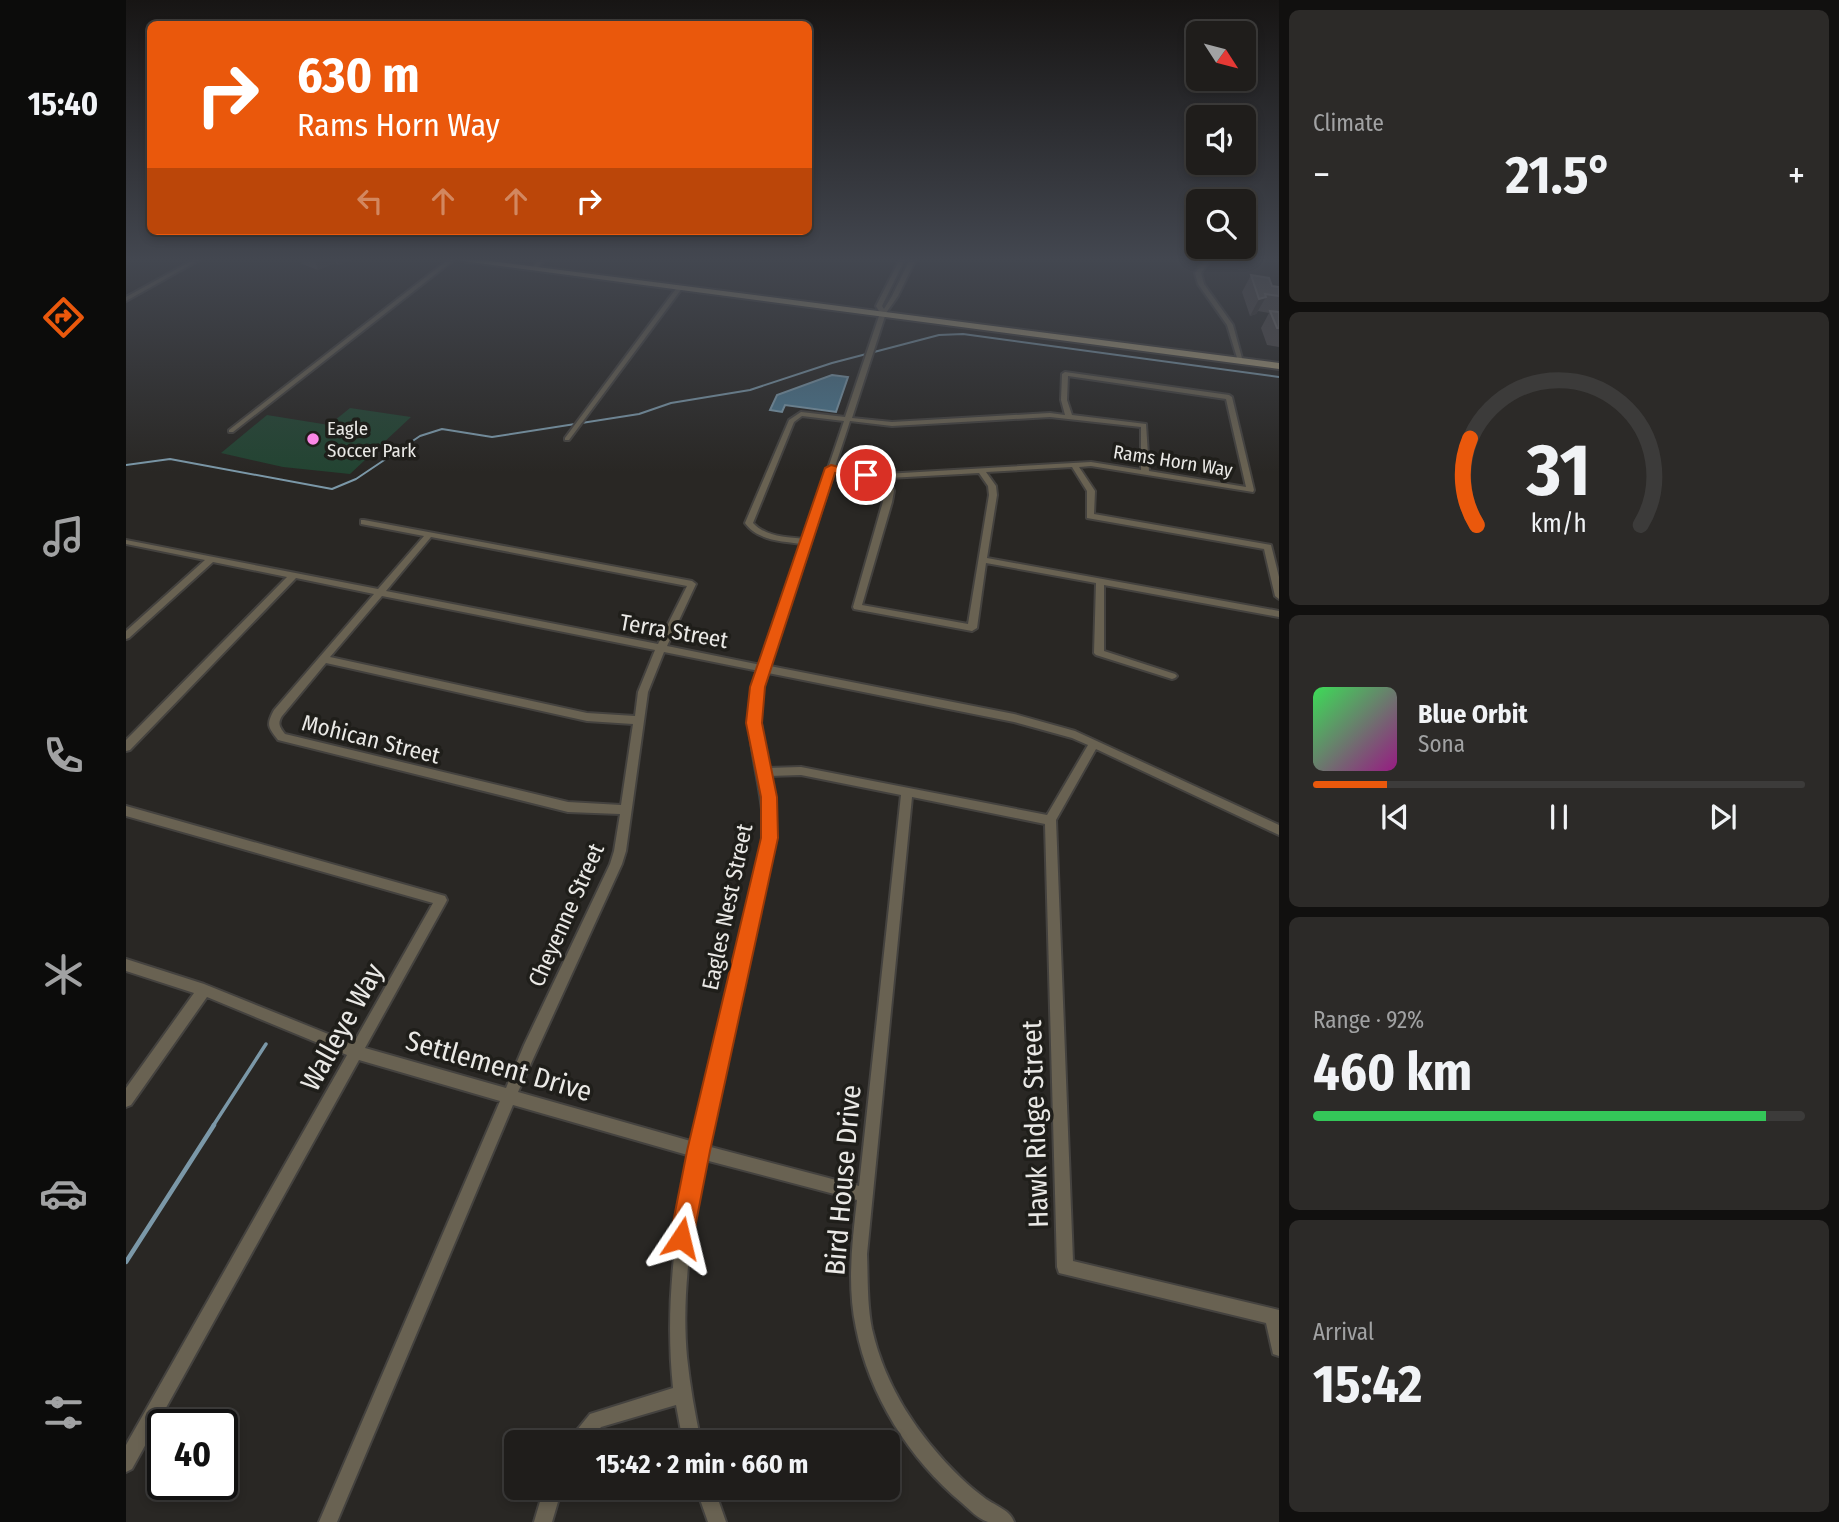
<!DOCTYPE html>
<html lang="en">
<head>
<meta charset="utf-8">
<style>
	body { margin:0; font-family:"Fira Sans Condensed",sans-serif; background:#2c2a28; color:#f1f3f6; height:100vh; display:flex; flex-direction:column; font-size:26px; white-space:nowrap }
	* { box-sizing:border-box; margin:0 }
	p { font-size:23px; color:#a1a2a3 }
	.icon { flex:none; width:38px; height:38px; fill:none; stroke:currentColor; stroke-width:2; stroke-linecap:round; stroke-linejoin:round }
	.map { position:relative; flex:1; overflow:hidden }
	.drawer { display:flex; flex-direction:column; gap:10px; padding:10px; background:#11100f; width:560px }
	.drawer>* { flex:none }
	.banner { position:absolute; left:21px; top:21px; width:665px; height:214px; border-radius:10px; box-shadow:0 4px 10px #0003,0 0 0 2px #3c3b3a; background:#ea580c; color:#fff; overflow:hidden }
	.needle { width:46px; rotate:126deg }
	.fabs { position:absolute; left:1060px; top:21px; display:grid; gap:14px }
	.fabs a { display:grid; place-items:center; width:70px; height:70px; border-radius:10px; background:#1f1d1b; box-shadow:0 4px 10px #0003,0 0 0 2px #3c3b3a; font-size:35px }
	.speed { position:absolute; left:21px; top:1409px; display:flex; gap:14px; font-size:35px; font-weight:700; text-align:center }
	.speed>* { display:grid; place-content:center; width:91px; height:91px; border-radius:50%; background:#1f1d1b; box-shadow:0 4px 10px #0003,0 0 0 2px #3c3b3a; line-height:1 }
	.speed .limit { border:4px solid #111; border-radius:10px; background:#fff; color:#111 }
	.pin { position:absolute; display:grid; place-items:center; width:60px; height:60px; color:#fff; margin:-30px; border:4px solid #fff; border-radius:50%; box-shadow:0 2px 7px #0007 }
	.me { position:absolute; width:77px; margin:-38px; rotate:10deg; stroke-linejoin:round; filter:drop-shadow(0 0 5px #0008) }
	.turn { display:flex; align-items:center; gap:24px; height:147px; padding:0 35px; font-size:32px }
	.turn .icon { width:91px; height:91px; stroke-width:2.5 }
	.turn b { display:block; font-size:49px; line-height:60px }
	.lanes { display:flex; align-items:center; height:66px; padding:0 35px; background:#0003; justify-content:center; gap:35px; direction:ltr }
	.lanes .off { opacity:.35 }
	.big { font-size:52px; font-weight:700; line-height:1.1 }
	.drawer .widget { flex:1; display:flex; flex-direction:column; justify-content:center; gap:10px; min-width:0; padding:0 24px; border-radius:10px; background:#2c2a28 }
	.drawer .dial { align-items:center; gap:0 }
	.dial svg { height:182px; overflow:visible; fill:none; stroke:#3c3b3a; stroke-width:7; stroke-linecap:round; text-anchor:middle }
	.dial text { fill:#f1f3f6; stroke:none }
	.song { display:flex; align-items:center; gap:21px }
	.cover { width:84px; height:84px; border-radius:10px; background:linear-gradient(135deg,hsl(130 70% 55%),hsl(310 70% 35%)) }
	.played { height:7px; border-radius:4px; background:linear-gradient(90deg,#ea580c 15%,#3c3b3a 15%) }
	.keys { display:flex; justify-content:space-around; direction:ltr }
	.heat { display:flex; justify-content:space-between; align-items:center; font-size:38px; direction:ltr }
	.charge { height:10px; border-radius:5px; background:linear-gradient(90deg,#34c759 92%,#3c3b3a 0) }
	.trip { position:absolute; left:378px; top:1430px; width:396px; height:70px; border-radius:10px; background:#1f1d1b; box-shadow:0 4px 10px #0003,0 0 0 2px #3c3b3a; font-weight:700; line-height:70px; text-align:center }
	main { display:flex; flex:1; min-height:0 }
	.tabs { display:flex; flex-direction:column; width:126px; justify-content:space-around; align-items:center; background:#0c0c0b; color:#a1a2a3 }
	.tabs .icon { width:49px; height:49px }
	.tabs .active { color:#ea580c }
	.tabs b { font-size:32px; color:#f1f3f6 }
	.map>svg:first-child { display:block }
	.green { fill:#234432 }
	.water { fill:#4c768d; stroke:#7b98a8; stroke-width:2 }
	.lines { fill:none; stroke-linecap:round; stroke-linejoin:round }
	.stream-far2 { stroke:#7b98a8; stroke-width:2 }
	.stream-far1 { stroke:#7b98a8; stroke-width:3.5 }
	.stream { stroke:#7b98a8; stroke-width:4.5 }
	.minor-casing { stroke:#44423f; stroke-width:4 }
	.major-casing { stroke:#44423f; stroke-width:4 }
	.minor { fill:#696252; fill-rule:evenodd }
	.major { fill:#aa9d7b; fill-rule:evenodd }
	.wall { fill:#4f4a49 }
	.shaded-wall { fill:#393533 }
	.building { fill:#5f5b5a; stroke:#757170; stroke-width:2 }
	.route { fill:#ea580c; stroke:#983908; stroke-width:2 }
	.poi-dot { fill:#fb87e6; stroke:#1f1e1a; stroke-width:2.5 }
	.labels { text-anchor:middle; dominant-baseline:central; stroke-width:7; stroke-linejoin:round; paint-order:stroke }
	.far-poi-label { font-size:19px; fill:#eae9e6; stroke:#1f1e1a; text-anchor:start }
	.far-street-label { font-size:19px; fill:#eae9e6; stroke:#1f1e1a }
	.street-label { font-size:23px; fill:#eae9e6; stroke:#1f1e1a }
	.near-street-label { font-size:28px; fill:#eae9e6; stroke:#1f1e1a }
</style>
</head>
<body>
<main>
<nav class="tabs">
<b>15:40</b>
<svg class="icon active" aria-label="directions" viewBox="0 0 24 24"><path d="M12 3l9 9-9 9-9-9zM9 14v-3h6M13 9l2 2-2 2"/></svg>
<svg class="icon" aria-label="music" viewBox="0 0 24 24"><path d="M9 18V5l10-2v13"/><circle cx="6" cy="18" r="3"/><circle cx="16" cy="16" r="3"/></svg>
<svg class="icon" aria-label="phone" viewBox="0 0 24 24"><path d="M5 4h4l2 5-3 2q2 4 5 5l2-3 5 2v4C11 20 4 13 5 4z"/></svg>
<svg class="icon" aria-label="climate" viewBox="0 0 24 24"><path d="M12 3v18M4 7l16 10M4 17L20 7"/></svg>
<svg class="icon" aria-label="car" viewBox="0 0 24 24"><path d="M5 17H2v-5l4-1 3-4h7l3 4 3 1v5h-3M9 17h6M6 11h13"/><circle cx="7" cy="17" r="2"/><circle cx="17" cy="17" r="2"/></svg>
<svg class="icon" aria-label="filters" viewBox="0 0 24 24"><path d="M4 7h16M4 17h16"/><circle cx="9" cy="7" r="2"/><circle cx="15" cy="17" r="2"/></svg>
</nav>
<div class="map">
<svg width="1153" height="1522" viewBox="0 0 1153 1522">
	<rect width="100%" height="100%" fill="#292724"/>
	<path class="green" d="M224 408 285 417 224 474 157 467 95 453 141 415 203 425Z"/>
	<path class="water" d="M706 375 722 377 710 412 659 405 656 412 644 410 651 395Z"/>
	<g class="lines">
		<path class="stream-far2" d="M0 465 44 459 206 489 230 479 294 436 316 429 366 437 513 414 545 403 624 390 706 363 813 335 837 334 1153 377"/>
		<path class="stream-far1" d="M87 1126 140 1044"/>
		<path class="stream" d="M0 1262 88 1125"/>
		<defs>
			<path id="minor" d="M69 259H75L0 301V297Z
				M323 259H329L107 432H103V430Z
				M415 259H421L410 269H406V267Z
				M774 259H779L756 306 758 309 766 296 784 259H790L772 296 760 313 726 418 766 422 924 413 939 415 935 400 936 374 939 372 1103 395 1106 397 1128 490 1127 492 965 466 953 467 969 491 968 514 1145 545 1153 577V599L1149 596 1138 549 961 518V491L946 467 860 472 870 486 871 495 861 558 1153 611V617L978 585V651L1049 674 1051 676 1049 678 1046 679 970 655 968 653 970 583 860 563 851 628 846 631 728 609 727 607 760 491 756 478 708 472 644 666 888 714 949 731 1153 825V835L970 749 930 820 947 1261 1153 1310V1356L1147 1354 1140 1323 933 1273 931 1267 919 824 786 797 741 1254C742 1279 741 1304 746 1329 759 1387 793 1437 835 1478 843 1486 852 1493 860 1499 870 1506 884 1510 888 1522 881 1522 869 1522 862 1522 852 1519 843 1509 836 1503 783 1459 743 1395 730 1328 721 1286 726 1243 731 1200L579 1160C566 1225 555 1291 561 1357 564 1386 569 1414 575 1442H557L550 1405 475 1427 463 1442H443L446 1436 464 1414 547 1388C539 1309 548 1233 565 1156L387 1105 211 1522H193L374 1101 233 1060 6 1469 0 1472V1445L221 1055 81 997 5 1105 0 1107V1088L68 993 0 971V959L78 984 227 1044 307 903 0 816V806L319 896 321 900 319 904 239 1048 380 1088 398 1045 484 864 488 851 494 814 442 812 152 740C142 727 140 725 148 710L248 594 170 578 4 750 0 751V740L161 577 87 562 3 638 0 639V631L79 560 0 544V540L252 589 298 536 235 524V520H238L566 581 570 584 541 646 635 665 676 544C656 541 632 541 619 523L663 420 675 412 719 417 754 313 750 306ZM942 376 1100 399 1120 487 1023 471 1020 424 946 415 941 400ZM676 416 718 421 678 539C660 537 640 537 627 523L668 422ZM924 417 1015 427V470L965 462 759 474 709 467 724 421 766 426ZM853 473 862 486 863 495 842 624 736 605 766 502 768 491 763 478ZM305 537 561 586 532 644 260 591ZM256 596 529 650 512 692 509 716 461 713 204 657ZM538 652 633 671C630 679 627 688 625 696 617 730 635 783 637 820 638 838 635 855 631 873L568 1142 392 1092 496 864 500 851 522 692ZM200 663 461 721 507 724 495 805 442 802 159 734C154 727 151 724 156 716ZM642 673 888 722 946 738 962 745 921 815 675 767 641 768 634 716V698ZM675 775 775 795 733 1186 581 1146 647 850 648 820 642 776Z
				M1080 259H1085L1075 273 1078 284 1107 325 1117 362 1112 361 1101 325 1072 284 1069 273Z
				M552 286 557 287 443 440H439V438Z
				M418 1488H436L426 1522H408Z
				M570 1488H588L600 1522H582Z"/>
			<path id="major" d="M333 259H350L1153 363V369L336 261Z"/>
		</defs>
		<use href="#minor" class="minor-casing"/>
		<use href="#major" class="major-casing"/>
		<use href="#minor" class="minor"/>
		<use href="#major" class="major"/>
	</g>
	<path class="wall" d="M174 259H228L213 265 209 263 192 270 176 264Z
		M1125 275 1146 286 1153 287V347L1141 345 1135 328 1143 313 1132 311 1130 314 1124 316 1116 292Z"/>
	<path class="shaded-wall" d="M188 259H208L209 263 192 270Z
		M211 259H228L213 265Z
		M1140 297 1130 314 1124 316 1133 299Z"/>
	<path class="building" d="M1125 275 1143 278 1146 286 1153 287V296L1139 294 1140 297 1133 299Z
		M1144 311 1153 312V328H1151Z"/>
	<linearGradient id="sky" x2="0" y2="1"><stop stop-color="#171514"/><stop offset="0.55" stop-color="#434750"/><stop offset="1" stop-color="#434750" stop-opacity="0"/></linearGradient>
	<rect width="1153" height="472" fill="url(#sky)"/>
	<path class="route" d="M705 465 745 475 740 479 709 473 639 687 636 723 651 797 652 838 584 1151 567 1238 564 1246 555 1250 547 1246 544 1238 561 1151 635 838V797L620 723 624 687 699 468Z"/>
	<circle class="poi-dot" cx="187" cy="439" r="7"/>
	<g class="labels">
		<g class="far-poi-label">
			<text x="201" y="428">Eagle<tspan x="201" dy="22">Soccer Park</tspan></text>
		</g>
		<g class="far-street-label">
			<text transform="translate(1047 461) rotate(9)">Rams Horn Way</text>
		</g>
		<g class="street-label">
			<text transform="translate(548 631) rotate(10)">Terra Street</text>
			<text transform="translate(245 739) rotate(14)">Mohican Street</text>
			<text transform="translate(601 907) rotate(-78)">Eagles Nest Street</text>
			<text transform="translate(440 915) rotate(-66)">Cheyenne Street</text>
		</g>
		<g class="near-street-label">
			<text transform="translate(216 1027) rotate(-61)">Walleye Way</text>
			<text transform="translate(373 1066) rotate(16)">Settlement Drive</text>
			<text transform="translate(909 1124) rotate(-92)">Hawk Ridge Street</text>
			<text transform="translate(717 1180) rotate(-85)">Bird House Drive</text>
		</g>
	</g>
</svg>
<div class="fabs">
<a><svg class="needle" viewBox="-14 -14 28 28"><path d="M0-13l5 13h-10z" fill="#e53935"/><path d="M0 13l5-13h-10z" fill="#a1a2a3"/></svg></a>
<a><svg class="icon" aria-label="sound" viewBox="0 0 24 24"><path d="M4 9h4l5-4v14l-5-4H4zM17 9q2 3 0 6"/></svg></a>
<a><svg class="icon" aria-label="search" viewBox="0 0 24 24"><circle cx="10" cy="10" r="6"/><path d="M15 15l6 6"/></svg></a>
</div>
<div class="speed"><div class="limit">40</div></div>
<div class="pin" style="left:740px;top:475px;background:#d93025"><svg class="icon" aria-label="arrive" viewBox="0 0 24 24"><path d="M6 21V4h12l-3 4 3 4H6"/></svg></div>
<svg class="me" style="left:555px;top:1238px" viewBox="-20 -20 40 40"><path d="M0-17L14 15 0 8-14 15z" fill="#ea580c" stroke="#fff" stroke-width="4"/></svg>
<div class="trip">15:42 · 2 min · 660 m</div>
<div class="banner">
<div class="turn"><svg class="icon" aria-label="right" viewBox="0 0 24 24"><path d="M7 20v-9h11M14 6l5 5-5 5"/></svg><div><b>630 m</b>Rams Horn Way</div></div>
<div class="lanes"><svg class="icon off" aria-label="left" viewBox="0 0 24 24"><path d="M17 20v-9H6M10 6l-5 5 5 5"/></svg><svg class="icon off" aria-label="ahead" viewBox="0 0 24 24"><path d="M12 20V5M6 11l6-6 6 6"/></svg><svg class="icon off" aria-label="ahead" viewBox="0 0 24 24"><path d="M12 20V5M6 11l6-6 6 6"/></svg><svg class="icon" aria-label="right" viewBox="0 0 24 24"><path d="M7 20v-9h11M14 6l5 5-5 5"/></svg></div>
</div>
</div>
<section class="drawer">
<div class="widget"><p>Climate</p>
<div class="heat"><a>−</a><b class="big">21.5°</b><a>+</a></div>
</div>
<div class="widget dial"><svg viewBox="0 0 100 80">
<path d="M14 69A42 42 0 1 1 86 69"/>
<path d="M14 69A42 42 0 0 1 11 31" stroke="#ea580c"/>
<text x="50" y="56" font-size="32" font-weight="700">31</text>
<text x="50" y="72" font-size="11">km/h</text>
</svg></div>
<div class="widget">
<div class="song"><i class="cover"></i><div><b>Blue Orbit</b><p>Sona</p></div></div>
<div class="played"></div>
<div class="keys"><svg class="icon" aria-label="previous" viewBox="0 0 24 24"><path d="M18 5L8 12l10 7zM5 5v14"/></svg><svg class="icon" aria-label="pause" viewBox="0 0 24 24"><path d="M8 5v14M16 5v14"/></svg><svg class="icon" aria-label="next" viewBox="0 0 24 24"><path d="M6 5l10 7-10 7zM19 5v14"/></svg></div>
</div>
<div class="widget"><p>Range · 92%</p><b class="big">460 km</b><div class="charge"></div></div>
<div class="widget"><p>Arrival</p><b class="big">15:42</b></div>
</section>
</main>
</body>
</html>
